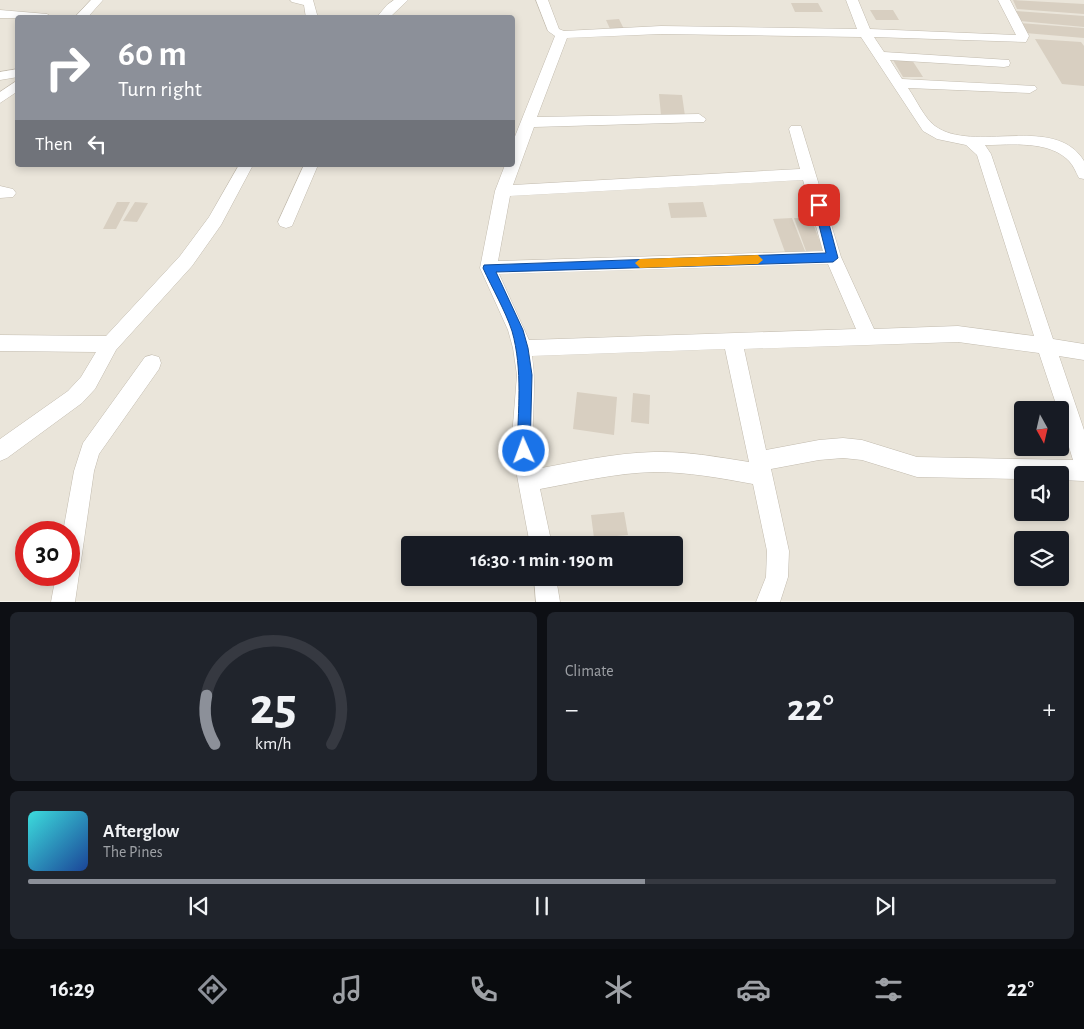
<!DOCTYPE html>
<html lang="en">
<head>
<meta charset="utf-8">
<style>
	body { margin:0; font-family:"Alegreya Sans",sans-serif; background:#20242c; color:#f1f3f6; height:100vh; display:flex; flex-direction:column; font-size:19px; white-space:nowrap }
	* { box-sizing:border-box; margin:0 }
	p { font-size:16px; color:#9ea1a6 }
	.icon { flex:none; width:28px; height:28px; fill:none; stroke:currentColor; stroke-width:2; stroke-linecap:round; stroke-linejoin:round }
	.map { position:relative; height:602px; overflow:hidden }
	.side { display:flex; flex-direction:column; gap:10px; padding:10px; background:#0d0f14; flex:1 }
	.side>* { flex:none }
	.hud { position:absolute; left:15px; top:15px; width:500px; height:152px; border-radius:5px; box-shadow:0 2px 8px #0003; background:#8c9099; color:#fff; overflow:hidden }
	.needle { width:32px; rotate:172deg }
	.tools { position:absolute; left:1014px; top:401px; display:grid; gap:10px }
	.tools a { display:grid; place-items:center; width:55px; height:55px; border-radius:5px; background:#171b24; box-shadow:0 2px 8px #0003; font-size:25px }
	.speed { position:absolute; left:15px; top:521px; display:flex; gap:10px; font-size:25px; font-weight:700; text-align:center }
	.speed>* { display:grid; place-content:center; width:65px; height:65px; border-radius:50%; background:#171b24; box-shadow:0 2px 8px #0003; line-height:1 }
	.speed .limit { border:8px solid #d22; background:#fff; color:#111 }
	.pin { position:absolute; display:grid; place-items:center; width:42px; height:42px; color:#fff; margin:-21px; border-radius:10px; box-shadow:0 2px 8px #0006 }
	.me { position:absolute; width:55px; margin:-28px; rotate:358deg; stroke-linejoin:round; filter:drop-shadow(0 0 4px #0008) }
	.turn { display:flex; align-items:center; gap:18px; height:105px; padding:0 20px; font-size:22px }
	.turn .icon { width:65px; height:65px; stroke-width:2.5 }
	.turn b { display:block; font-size:35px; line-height:42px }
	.then { display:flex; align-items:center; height:48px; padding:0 20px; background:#0003; gap:10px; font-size:19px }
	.big { font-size:38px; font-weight:600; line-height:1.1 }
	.side .tile { flex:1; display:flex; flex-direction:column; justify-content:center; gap:8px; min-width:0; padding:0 18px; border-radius:8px; background:#20242c }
	.side .dial { align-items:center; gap:0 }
	.dial svg { height:130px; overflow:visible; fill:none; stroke:#363941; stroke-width:7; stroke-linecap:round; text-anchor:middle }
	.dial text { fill:#f1f3f6; stroke:none }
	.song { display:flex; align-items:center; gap:15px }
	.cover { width:60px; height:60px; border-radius:8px; background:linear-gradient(135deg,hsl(180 70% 55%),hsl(220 70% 35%)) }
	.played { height:5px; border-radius:2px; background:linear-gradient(90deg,#8c9099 60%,#363941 60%) }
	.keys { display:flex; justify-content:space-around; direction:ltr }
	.heat { display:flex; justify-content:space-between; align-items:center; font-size:28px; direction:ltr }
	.side .tiles { flex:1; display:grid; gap:10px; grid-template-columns:1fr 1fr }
	.tile:last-child { grid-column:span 2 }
	.trip { position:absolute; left:401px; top:536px; width:282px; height:50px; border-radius:5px; background:#171b24; box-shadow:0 2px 8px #0003; font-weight:600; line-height:50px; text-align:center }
	.tab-bar { display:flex; height:80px; justify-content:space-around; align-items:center; background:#090b0e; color:#9ea1a6 }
	.tab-bar .icon { width:35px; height:35px }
	.tab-bar .current { color:#8c9099 }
	.tab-bar b { font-size:22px; color:#f1f3f6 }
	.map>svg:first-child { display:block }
	.residential { fill:#eae5da; fill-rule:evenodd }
	.building { fill:#d8cfc1 }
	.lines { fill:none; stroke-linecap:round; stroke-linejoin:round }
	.street-casing { stroke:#c2bbae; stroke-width:1 }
	.street { fill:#fff; fill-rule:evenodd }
	.route { fill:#1a73e8; stroke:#114b97 }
	.slow { fill:#f59e0b }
</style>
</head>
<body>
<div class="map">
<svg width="1084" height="602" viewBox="0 0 1084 602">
	<rect width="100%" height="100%" fill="#f6f3ec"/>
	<path class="residential" d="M0 0H1084V601H0ZM18 18H512V165H18ZM1022 410H1060V448H1022ZM1022 475H1060V512H1022ZM26 532H69V575H26ZM1022 540H1060V578H1022ZM410 545H675V578H410Z"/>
	<path class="building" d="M1013 0 1084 4V14L1017 9Z
		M791 3H818L823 12H795Z
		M870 10H893L899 20H876Z
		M1015 11 1084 16V27L1020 21Z
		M619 19 624 29 611 31 606 20Z
		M1020 23 1084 28V38L1025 33Z
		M1035 39 1081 42 1084 46V86L1062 84Z
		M893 60H912L923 77H903Z
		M659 94 682 95 685 116 661 115Z
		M117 202H130L116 229H103Z
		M135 202 148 203 137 222 123 221Z
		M703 202 707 217 671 218 668 203Z
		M792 218 805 251 785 252 773 219Z
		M794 218H811L823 250 806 251Z
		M577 392 617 397 614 435 573 429Z
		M633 393 650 395 649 424 631 422Z
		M624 512 628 535 594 538 591 515Z"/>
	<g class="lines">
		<defs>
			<path id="street" d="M91 0H103L87 18H74Z
				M290 0H313L318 18H306L304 5 292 2Z
				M394 0H408L389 18H376L387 5Z
				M536 0H548L559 29 564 31 661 26 857 29 846 0H858L870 29 1016 35 998 0H1010L1029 36 1026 42 874 37 884 52 1009 60 1010 63 1009 66 1004 67 890 60 902 79 1035 86 1037 89 1030 93 908 88C916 99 924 118 935 126 973 154 1055 113 1084 161V179L1079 178C1076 172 1073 165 1069 161 1049 140 1011 145 985 145L991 154 1053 339 1084 344V360L1059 356 1084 430V481L1060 480V475H1022V479L917 477 862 460 843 458 819 460 771 469 789 551 788 577 780 602H756L766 577 767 551 753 484C720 478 688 472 654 472 616 473 578 482 540 489L552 545H530L515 465 512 437 517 375 513 348 508 330 480 268 495 191 505 165H512V144L555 36 548 31ZM661 34 861 37 923 131 937 139 966 145 977 155 1034 336 958 326 874 329 841 257 801 126H791L789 129 800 169 513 185 534 127 704 122 706 119 699 114 537 117 567 38ZM803 180 823 251 498 261 510 196ZM828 264 856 329 529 340 499 274ZM958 342 1039 353 1058 410H1060V418L1073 460 917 457 862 440 843 438 819 440 766 450 744 349ZM725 349 749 462C717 457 686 451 654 452 614 453 575 462 536 469 528 431 538 393 532 356Z
				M0 10 47 14 53 18H0Z
				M18 69V77L0 80V72Z
				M18 80V91L0 103V92Z
				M239 165H253L221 225 192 266 116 350 95 389 82 403 7 458 0 461V439L68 391 81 377 96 352 0 351V335L106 336 180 256 209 217Z
				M304 165H318L292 226 286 228 280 226 278 222Z
				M0 186 13 189 16 193 13 197 0 198Z
				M152 355 159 357 161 363 159 369 99 454 94 471 75 602H51L56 575H69V532H63L74 471 83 443 145 357Z
				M534 578H556L560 602H536Z"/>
		</defs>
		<use href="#street" class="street-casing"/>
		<use href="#street" class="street"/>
	</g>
	<path class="route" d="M819 201 824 205 838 258 833 262 496 272 523 330 528 348 532 375 530 451 528 456 524 457 519 456 517 451C518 411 523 370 512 331 505 310 492 288 483 268L484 265 826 253 814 205Z"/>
	<path class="slow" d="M758 255 763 260 758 264 640 268 635 263 640 259Z"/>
</svg>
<div class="tools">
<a><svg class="needle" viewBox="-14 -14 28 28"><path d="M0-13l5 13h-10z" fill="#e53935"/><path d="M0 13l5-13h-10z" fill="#9ea1a6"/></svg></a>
<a><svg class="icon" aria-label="sound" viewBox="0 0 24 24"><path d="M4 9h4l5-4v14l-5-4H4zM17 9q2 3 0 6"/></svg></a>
<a><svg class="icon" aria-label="layers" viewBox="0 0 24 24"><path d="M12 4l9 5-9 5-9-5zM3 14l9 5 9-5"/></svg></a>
</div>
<div class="speed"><div class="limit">30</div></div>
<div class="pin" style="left:819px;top:205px;background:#d93025"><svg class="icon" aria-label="arrive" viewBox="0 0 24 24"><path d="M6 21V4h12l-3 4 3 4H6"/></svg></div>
<svg class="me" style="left:524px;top:451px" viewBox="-20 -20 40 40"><circle r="17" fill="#1a73e8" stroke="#fff" stroke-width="3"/><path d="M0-11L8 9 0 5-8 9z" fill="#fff"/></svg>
<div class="trip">16:30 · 1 min · 190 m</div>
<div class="hud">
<div class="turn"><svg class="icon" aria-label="right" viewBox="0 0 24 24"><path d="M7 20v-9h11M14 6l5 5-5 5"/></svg><div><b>60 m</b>Turn right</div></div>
<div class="then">Then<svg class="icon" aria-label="left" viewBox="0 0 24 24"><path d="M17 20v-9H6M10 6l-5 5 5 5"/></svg></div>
</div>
</div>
<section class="side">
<div class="tiles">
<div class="tile dial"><svg viewBox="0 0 100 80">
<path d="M14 69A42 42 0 1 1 86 69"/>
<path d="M14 69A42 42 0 0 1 9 39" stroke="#8c9099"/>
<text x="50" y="56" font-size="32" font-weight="700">25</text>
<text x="50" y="72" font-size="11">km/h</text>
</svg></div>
<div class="tile"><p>Climate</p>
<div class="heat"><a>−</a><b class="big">22°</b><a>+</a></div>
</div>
<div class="tile">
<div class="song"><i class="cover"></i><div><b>Afterglow</b><p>The Pines</p></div></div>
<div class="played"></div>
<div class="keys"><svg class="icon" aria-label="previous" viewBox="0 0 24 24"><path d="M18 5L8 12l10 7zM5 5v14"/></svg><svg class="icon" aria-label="pause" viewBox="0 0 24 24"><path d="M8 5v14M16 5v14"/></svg><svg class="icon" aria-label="next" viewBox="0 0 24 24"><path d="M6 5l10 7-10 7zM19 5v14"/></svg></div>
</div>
</div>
</section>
<nav class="tab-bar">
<b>16:29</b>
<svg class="icon current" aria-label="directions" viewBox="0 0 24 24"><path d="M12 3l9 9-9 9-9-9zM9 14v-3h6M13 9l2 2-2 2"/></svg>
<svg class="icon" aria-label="music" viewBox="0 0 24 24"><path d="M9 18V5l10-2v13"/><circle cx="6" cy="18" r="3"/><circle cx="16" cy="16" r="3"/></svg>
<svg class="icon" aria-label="phone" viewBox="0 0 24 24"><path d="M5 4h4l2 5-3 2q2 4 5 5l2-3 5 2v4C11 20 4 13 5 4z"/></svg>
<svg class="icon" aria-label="climate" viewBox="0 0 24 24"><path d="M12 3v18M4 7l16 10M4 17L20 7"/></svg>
<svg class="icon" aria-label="car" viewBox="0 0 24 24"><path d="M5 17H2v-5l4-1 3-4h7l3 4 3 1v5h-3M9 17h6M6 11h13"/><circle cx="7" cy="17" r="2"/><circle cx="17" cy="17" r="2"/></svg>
<svg class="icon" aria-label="filters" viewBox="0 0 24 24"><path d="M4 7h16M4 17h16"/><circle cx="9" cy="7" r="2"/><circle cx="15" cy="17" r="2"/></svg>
<b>22°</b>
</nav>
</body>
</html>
